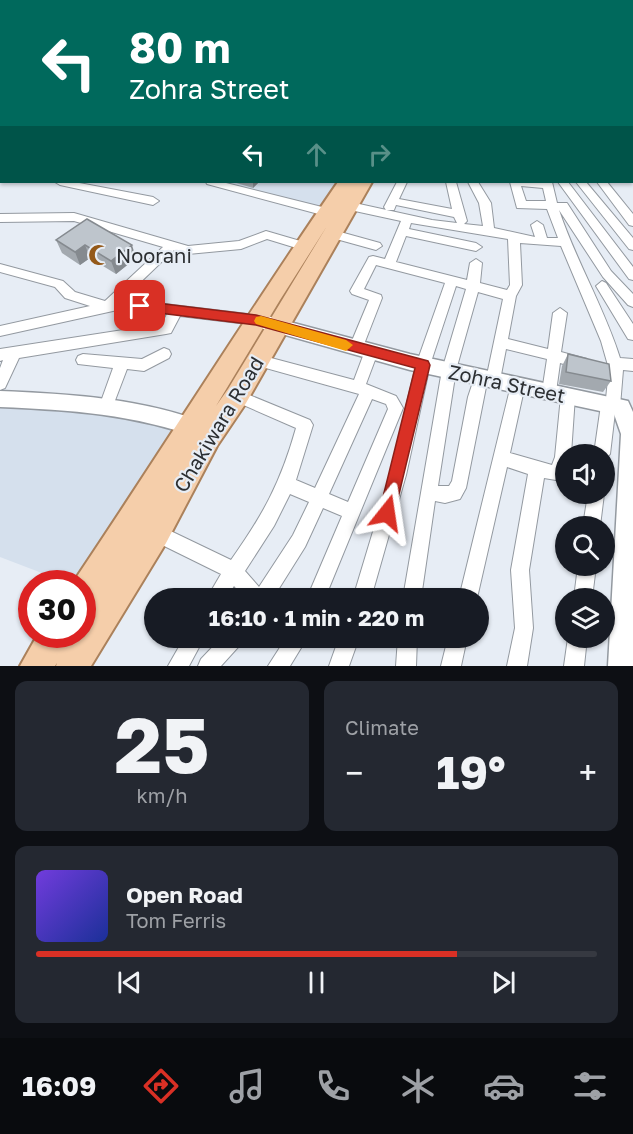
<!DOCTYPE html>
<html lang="en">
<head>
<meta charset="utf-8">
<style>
	body { margin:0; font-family:"Golos Text",sans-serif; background:#242831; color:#f1f3f6; height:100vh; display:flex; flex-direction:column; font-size:22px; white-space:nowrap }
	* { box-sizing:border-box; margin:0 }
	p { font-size:20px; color:#9ea1a6 }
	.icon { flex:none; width:33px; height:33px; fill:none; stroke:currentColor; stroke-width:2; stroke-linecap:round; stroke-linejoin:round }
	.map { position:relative; height:666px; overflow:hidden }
	.panel { display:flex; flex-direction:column; gap:15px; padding:15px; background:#0d0f14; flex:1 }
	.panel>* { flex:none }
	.top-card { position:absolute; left:0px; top:0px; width:633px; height:183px; box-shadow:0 2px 4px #0004; background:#00695c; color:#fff; overflow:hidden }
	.tools { position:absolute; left:555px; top:444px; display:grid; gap:12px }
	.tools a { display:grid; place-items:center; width:60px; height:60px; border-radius:50%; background:#171b24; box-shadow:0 2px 4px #0004; font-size:30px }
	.speed { position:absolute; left:18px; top:570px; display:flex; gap:12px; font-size:30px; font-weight:700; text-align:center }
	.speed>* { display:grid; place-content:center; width:78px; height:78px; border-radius:50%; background:#171b24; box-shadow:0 2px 4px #0004; line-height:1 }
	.speed .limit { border:9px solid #d22; background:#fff; color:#111 }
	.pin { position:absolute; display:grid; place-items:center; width:51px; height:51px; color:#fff; margin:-26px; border-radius:12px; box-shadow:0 3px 9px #0006 }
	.me { position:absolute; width:66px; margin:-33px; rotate:15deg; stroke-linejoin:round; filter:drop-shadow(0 0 4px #0008) }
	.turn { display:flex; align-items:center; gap:21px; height:126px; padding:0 30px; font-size:27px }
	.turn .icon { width:78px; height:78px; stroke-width:2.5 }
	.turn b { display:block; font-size:42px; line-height:51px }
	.lanes { display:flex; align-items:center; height:57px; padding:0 30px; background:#0003; justify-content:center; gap:30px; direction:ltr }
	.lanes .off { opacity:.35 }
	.big { font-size:45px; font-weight:700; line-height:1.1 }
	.panel .widget { flex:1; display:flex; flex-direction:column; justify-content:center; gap:9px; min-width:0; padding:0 21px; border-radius:12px; background:#242831 }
	.panel .dial { align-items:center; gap:0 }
	.dial b { font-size:78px; line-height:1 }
	.song { display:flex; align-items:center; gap:18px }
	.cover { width:72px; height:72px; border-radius:9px; background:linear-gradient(135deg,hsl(260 70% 55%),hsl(230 70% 35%)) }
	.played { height:6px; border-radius:3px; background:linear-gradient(90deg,#d93025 75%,#363941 75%) }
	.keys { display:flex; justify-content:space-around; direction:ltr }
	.heat { display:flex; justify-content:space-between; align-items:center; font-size:33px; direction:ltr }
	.panel .tiles { flex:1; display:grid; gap:15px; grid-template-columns:1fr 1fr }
	.widget:last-child { grid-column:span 2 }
	.trip { position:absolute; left:144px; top:588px; width:345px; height:60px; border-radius:30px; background:#171b24; box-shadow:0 2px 4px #0004; font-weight:700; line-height:60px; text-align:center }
	.menu { display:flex; height:96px; justify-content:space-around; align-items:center; background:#090b0e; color:#9ea1a6 }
	.menu .icon { width:42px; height:42px }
	.menu .current { color:#d93025 }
	.menu b { font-size:27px; color:#f1f3f6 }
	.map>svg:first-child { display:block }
	.built { fill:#d5e0ed }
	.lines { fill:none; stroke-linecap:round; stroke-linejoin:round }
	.minor-casing { stroke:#9399a0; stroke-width:2 }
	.tertiary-casing { stroke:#9399a0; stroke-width:3 }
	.secondary-casing { stroke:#9399a0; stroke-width:2 }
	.primary-casing { stroke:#ab815b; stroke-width:4 }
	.motorway-casing { stroke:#ab815b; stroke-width:2 }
	.minor { fill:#fff; fill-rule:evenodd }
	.tertiary { fill:#fff; fill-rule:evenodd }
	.secondary { fill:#fff; fill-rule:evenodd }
	.primary { fill:#f5ceaa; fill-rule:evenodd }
	.motorway { fill:#efad71; fill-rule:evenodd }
	.wall { fill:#a3a9af }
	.shaded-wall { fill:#858a8f }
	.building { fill:#bec5cc; stroke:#858a8f; stroke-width:1.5 }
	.route { fill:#d93025; stroke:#8d1f18; stroke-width:1.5 }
	.slow { fill:#f59e0b }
	.labels { text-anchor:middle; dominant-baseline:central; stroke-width:4.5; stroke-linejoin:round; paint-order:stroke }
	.poi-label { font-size:20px; fill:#2c2f32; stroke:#e7edf5; text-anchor:start }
	.street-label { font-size:20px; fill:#2c2f32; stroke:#e7edf5 }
</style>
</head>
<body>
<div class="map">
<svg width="633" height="666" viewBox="0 0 633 666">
	<rect width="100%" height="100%" fill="#e7edf5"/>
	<path class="built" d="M211 182H354L334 215Z
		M0 399 83 403 197 430 82 584 68 583 0 557Z"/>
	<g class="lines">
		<defs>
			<path id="minor" d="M0 31H2V35H0Z
				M0 67H2V73H0Z
				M632 117H633V123H632Z
				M0 157H2V163H0Z
				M632 161H633V168H632Z
				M0 173H2V179H0Z
				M55 182H74L153 197 159 201 153 205 60 185Z
				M206 182H222L330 209 332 212 326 216 207 184Z
				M397 182H407L399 199 452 209 446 182H456L467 221 464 224 483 226 479 203 468 182H478L491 203 494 228 535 237 531 225 537 221 543 225 547 238H558L547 209 517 208 510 182H552L557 203H567L611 271 633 294V307L628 305 603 277 559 210C576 261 604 307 620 358L633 359V371L623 370 620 406 615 412 610 454 604 460V454H594L601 405 606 399 609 369 601 341 561 246 520 243 522 285 516 296 508 339 548 349 553 313 560 308 567 313 561 352 587 359 589 363 587 367 582 369 560 363 556 392 554 396 549 398 544 396 542 392 547 359 506 349 500 380 498 384 493 386 487 382 466 488 460 499 445 503 435 501 421 598H403L442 370 466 289 456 286 430 365 406 475 371 598H353L390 475 416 365 445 283 376 265 364 289 381 295 382 298 361 352H351L349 348 369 300 352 294 350 291 369 257 373 256 385 259 401 221 341 208 335 204 341 200 432 220 457 223 454 217 396 205 394 210H386L384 207ZM521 186 543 188 546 201H526ZM411 223 508 239 510 285 507 290 480 283 482 263 476 259 470 263 467 280 396 262 406 236 476 251 482 247 476 243 409 229ZM478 292 503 299 487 375 481 371 476 373 468 397 452 481 449 486H438L456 370Z
				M558 182H568L633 267V280L629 279Z
				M576 182H586L633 238V250L629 249Z
				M597 182H607L633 214V226L629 225Z
				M74 213 188 246 239 241 266 231 307 243 309 246 303 250 267 239 241 249 188 254 174 250 123 299 256 315 263 320 261 324 256 325 180 316 171 333 166 334 19 358 5 388 0 390V368L3 360 0 361V349L162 324 167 314 122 309 0 336V326L90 306 65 298 55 287 0 272V264L63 281 75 292 105 301 163 247 74 221 0 222V214Z
				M333 230 380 243 382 246 376 250 329 237 327 234 329 231Z
				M602 281 606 283 633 324V340L628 339 596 286Z
				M371 346 376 348 378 352 366 384 396 396 403 408 325 598H307L342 516 323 508 305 547 273 598H245L234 586 226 598H207L221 574 150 539 147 533 150 527 156 524 231 560C263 515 281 482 296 428L232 400 230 396 232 392 237 390 242 392 310 420 313 425 296 480 315 488 359 394 251 364 249 360 251 356 256 354 354 380 366 348ZM372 399 386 404 388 409 348 502 329 494ZM290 494 309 502 293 535 259 587 245 571 274 526Z
				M164 348 169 350 171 354 169 358 144 371 127 369 111 411 106 413 101 411 99 407 113 368 78 364 76 360 78 356 83 354 142 359Z
				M518 379 523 381 525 385 510 453 552 465 555 457 561 396 563 392 568 390 573 392 575 396 571 454H566V470L562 478 556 480 544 478 529 570 533 628 527 666H507L515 628 511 570 528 474 507 467 477 598H459L511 385 513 381Z
				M588 494H604L600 526H583Z
				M578 566H596L592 598H574Z
				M184 638H204L189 666H168Z
				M221 638H243L240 645 221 666H198L201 659Z
				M286 638H307L290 666H268Z
				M339 638H359L349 666H329Z
				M398 638H417L416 666H396Z
				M448 638H467L461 666H441Z
				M568 638H587L584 666H564Z"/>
			<path id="tertiary" d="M256 313 410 354 628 401 633 412V666H608L621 434 614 414 410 370 250 325 247 320 250 315Z
				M0 391C72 394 141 398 209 424L212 430 209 436 202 439C134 414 71 410 0 407Z"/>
			<path id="secondary" d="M0 22H2V28H0Z
				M632 103H633V112H632Z"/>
			<path id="primary" d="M391 0H403V2H391Z
				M338 182H372L246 403 217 446 166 543 91 666H56L57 663 55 666H20L38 634H73L71 637 73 634H82V620L92 606 82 610V584H72C162 450 247 314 338 182ZM327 226 228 389 216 406 280 300Z"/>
			<path id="motorway" d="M0 6H2V14H0Z
				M632 88H633V99H632Z"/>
		</defs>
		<use href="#minor" class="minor-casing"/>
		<use href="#tertiary" class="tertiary-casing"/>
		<use href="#secondary" class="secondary-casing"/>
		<use href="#primary" class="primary-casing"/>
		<use href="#motorway" class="motorway-casing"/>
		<use href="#minor" class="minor"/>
		<use href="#tertiary" class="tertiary"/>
		<use href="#secondary" class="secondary"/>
		<use href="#primary" class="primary"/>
		<use href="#motorway" class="motorway"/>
	</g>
	<path class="wall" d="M233 182H232H259L253 188Z
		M87 219 136 258 116 274 90 258 80 265 62 253 56 240Z
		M568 354 611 381 603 392 559 384 562 366Z"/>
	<path class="shaded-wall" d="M253 182H259L253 188Z
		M85 245 90 258 80 265 75 252Z
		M132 245 136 258 116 274 111 261Z"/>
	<path class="building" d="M87 219 132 245 111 261 85 245 75 252 56 240Z
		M568 354 609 364 611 381 566 372Z"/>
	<path class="route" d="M140 301 256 315 428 361 430 365 393 519 387 521 381 519 379 513 415 368 256 325 135 310 134 306 135 303Z"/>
	<path class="slow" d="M261 316 346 340 353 345 346 351 256 324 254 321 256 317Z"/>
	<defs>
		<symbol id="mosque-bare" viewBox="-9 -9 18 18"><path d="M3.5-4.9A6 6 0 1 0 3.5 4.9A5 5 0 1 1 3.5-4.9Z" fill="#945919" stroke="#e7edf5" stroke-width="2.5" paint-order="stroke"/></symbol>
	</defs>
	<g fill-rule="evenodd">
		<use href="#mosque-bare" x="84" y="240" width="30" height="30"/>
	</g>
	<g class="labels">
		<g class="poi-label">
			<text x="116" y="255">Noorani</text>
		</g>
		<g class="street-label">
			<text transform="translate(507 383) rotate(12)">Zohra Street</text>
			<text transform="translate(218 424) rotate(-59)">Chakiwara Road</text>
		</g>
	</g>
</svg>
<div class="tools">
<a><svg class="icon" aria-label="sound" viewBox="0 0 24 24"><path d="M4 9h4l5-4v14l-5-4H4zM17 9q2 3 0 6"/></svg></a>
<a><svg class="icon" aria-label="search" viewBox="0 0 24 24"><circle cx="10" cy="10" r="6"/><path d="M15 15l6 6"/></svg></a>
<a><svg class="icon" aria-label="layers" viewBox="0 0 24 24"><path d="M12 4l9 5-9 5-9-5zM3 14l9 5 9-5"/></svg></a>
</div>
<div class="speed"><div class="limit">30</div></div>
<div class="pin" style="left:140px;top:306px;background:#d93025"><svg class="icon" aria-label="arrive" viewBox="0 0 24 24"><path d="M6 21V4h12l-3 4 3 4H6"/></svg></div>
<svg class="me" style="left:387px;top:513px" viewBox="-20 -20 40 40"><path d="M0-17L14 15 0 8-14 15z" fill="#d93025" stroke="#fff" stroke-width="4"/></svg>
<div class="trip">16:10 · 1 min · 220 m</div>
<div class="top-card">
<div class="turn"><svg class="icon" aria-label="left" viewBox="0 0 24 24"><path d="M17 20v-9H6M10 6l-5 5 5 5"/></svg><div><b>80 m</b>Zohra Street</div></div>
<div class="lanes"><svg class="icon" aria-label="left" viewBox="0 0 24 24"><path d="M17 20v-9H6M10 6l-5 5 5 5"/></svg><svg class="icon off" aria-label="ahead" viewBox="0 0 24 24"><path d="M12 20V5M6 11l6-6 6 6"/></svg><svg class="icon off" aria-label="right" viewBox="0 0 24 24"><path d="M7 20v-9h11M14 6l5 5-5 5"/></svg></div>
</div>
</div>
<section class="panel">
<div class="tiles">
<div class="widget dial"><b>25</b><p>km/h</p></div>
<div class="widget"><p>Climate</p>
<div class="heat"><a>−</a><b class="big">19°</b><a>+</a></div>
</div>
<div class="widget">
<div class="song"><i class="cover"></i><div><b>Open Road</b><p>Tom Ferris</p></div></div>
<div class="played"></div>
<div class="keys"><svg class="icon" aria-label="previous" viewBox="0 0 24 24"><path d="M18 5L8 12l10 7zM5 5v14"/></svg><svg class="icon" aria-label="pause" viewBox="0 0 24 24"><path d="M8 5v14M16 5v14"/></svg><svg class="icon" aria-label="next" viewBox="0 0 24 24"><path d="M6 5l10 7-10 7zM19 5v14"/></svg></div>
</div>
</div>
</section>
<nav class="menu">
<b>16:09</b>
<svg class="icon current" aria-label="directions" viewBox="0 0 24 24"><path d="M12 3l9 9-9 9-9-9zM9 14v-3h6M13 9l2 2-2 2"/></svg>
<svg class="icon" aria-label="music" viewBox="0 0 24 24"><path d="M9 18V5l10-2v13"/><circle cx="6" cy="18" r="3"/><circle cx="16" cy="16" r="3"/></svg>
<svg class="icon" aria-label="phone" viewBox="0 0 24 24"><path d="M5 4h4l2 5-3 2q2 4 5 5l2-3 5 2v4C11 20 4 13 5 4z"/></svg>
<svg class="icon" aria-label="climate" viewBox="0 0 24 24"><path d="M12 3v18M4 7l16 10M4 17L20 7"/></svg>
<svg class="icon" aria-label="car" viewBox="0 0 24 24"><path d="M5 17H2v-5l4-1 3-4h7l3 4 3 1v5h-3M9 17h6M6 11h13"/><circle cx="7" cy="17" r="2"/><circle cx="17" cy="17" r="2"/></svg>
<svg class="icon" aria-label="filters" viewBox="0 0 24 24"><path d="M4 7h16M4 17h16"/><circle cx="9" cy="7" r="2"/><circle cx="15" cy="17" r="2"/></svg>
</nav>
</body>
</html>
